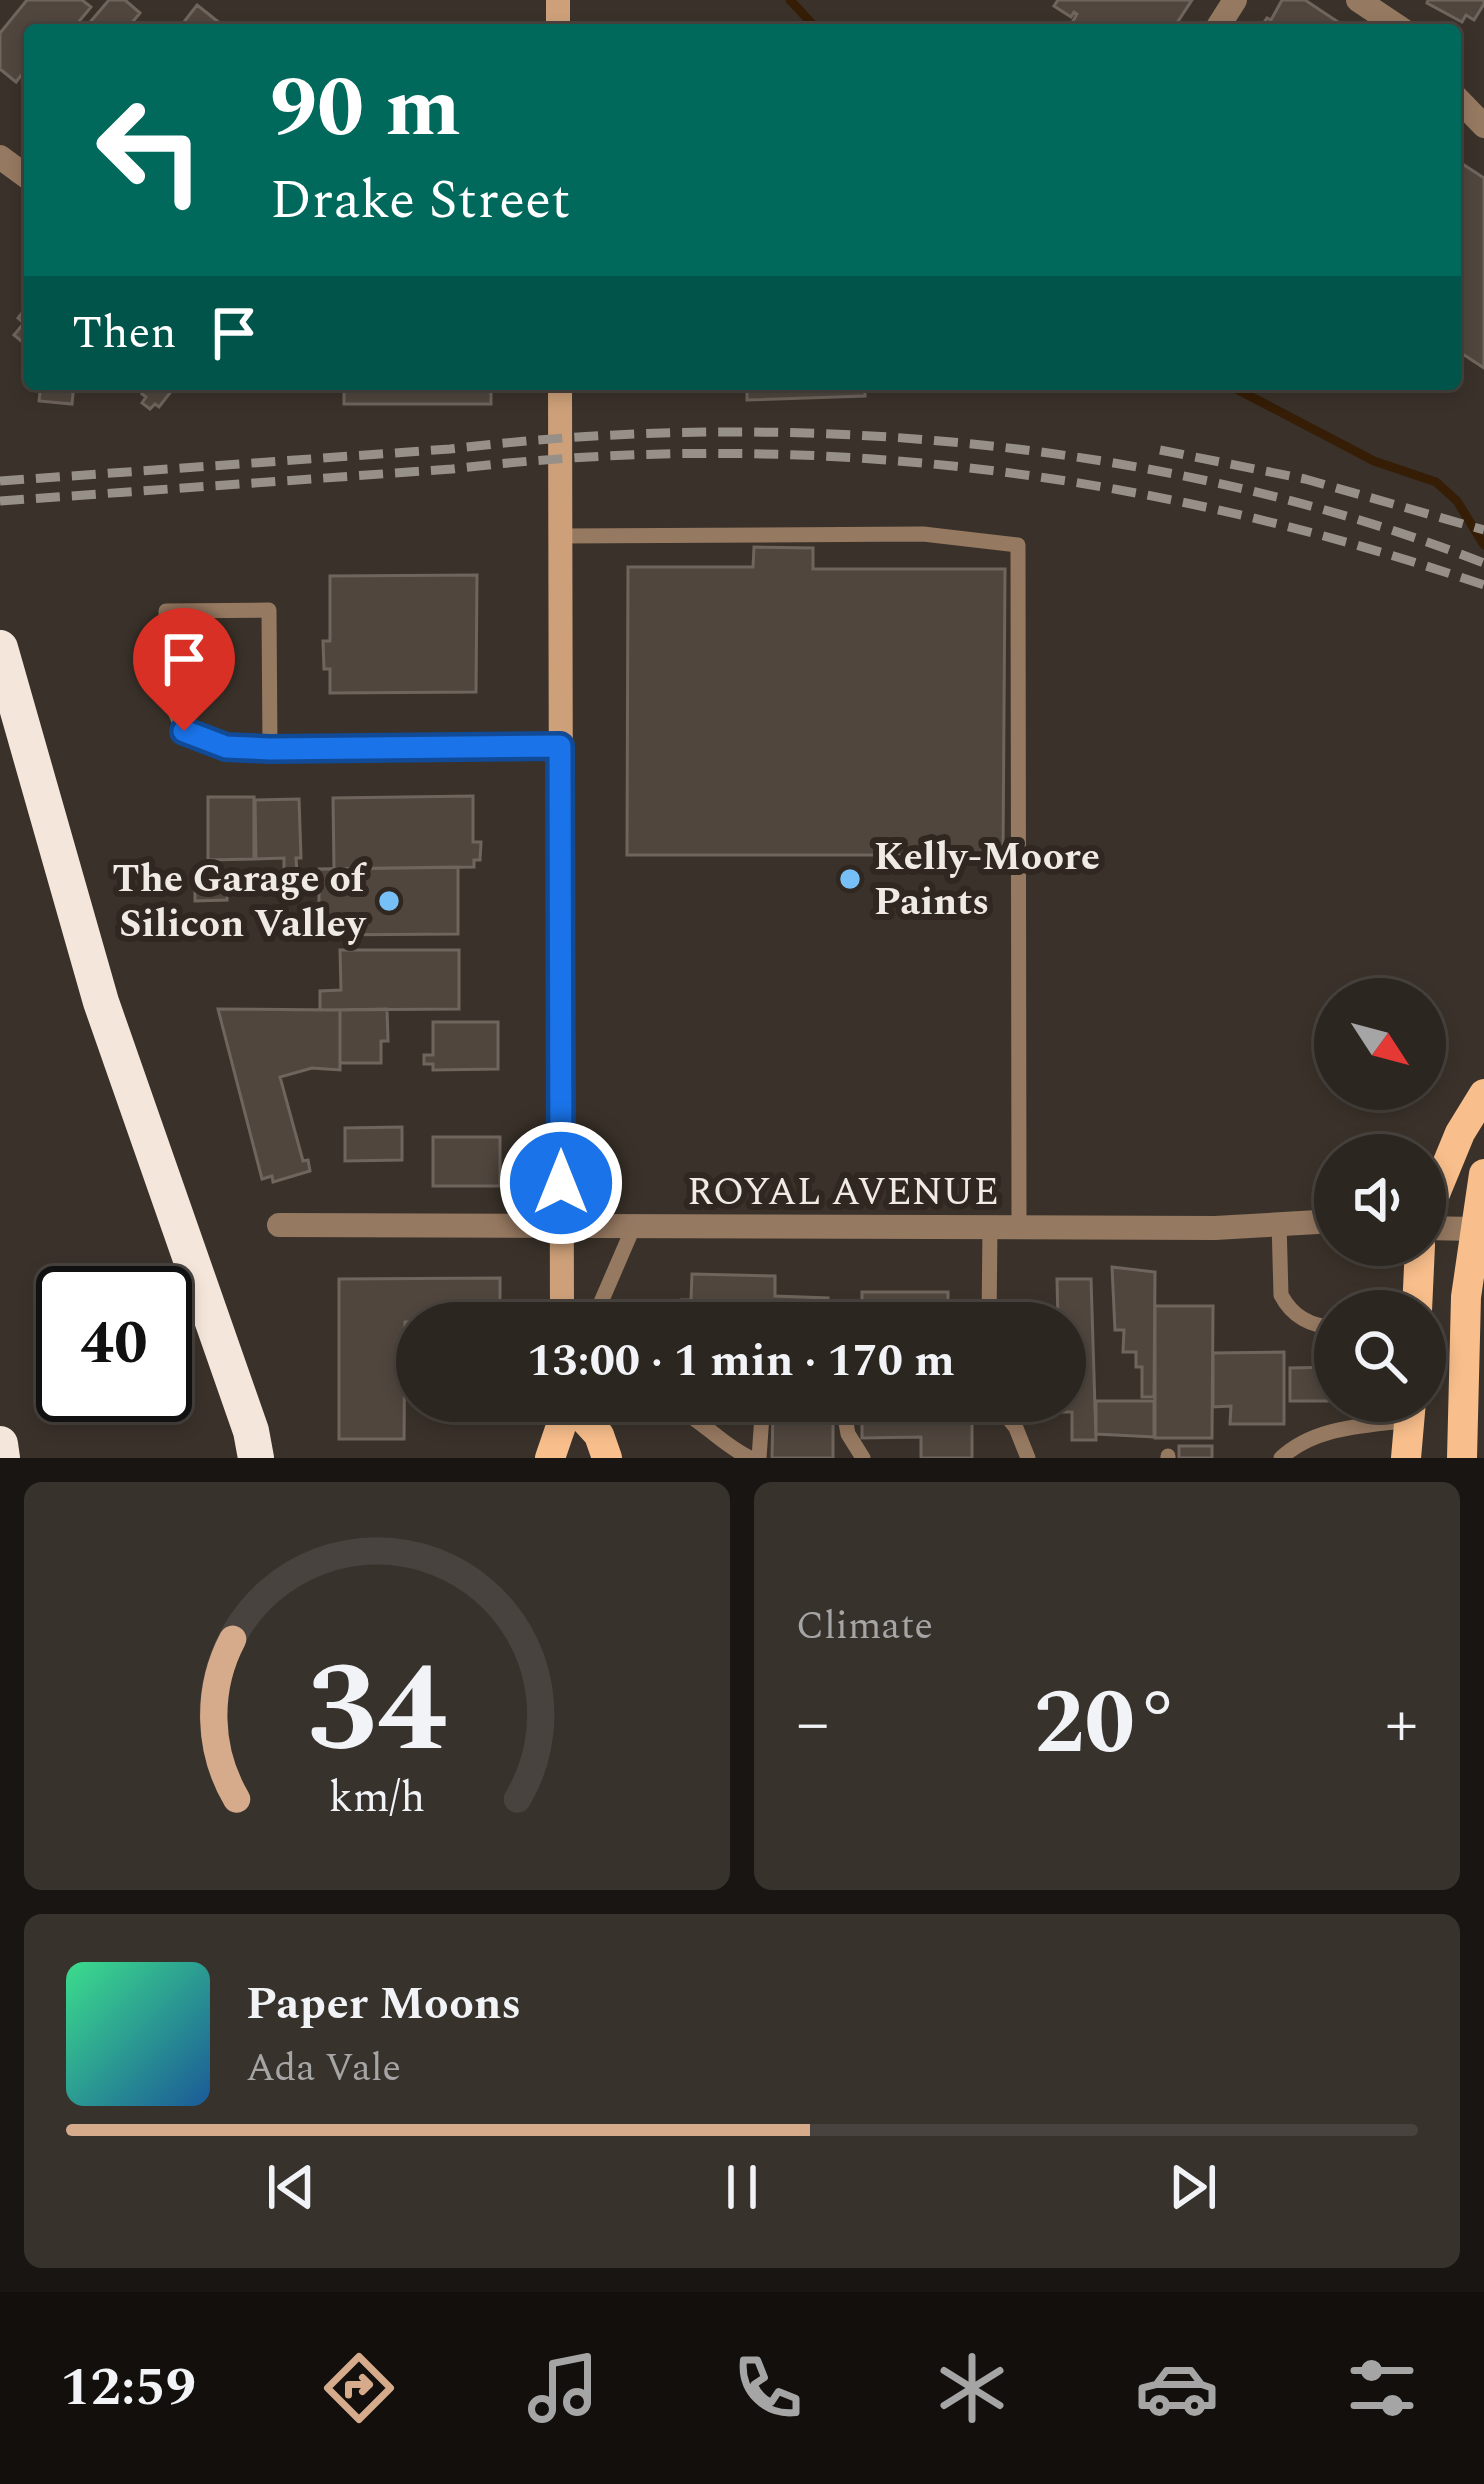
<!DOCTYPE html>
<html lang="en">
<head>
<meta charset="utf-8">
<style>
	body { margin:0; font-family:Spectral,serif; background:#38322d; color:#f1f3f6; height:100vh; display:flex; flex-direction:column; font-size:45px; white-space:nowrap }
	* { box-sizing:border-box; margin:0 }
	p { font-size:39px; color:#a6a5a5 }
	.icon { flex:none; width:66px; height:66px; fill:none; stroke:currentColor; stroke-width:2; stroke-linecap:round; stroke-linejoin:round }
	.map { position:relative; height:1458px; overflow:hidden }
	.sheet { display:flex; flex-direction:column; gap:24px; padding:24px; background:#181512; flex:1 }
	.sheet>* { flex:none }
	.top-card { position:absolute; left:24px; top:24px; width:1437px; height:366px; border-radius:12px; box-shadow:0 6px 18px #0003,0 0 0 3px #48433e; background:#00695c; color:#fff; overflow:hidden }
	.needle { width:78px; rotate:126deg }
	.buttons { position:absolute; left:1314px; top:978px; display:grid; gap:24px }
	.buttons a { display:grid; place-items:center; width:132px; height:132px; border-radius:50%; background:#2c2620; box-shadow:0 6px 18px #0003,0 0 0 3px #48433e; font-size:60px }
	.speed { position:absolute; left:36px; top:1266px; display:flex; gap:24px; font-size:60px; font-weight:700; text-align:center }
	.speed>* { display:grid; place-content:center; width:156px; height:156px; border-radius:50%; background:#2c2620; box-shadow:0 6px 18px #0003,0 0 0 3px #48433e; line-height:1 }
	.speed .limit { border:6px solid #111; border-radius:18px; background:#fff; color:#111 }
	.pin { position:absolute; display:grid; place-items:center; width:102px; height:102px; color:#fff; margin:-123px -51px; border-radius:50% 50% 50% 0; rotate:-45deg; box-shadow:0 0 12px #0007 }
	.pin .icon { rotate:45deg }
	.me { position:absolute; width:132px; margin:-66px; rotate:0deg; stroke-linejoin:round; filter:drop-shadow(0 0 9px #0008) }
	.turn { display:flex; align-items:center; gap:42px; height:252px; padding:0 48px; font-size:54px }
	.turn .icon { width:156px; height:156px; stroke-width:2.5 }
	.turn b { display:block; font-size:84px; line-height:102px }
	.then { display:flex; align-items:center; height:114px; padding:0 48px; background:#0003; gap:24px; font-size:45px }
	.big { font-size:90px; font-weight:700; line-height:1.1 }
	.sheet .widget { flex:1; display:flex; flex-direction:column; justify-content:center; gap:18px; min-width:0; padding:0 42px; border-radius:18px; background:#38322d }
	.sheet .dial { align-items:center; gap:0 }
	.dial svg { height:312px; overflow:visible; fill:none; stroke:#48433e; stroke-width:7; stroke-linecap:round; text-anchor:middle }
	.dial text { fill:#f1f3f6; stroke:none }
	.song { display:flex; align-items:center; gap:36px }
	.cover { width:144px; height:144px; border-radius:18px; background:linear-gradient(135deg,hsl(150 70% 55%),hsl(210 70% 35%)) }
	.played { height:12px; border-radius:6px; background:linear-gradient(90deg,#d6ab8b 55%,#48433e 55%) }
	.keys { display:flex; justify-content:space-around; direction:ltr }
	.heat { display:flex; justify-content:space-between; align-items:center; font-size:66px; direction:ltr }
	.sheet .tiles { flex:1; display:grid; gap:24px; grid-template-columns:1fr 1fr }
	.widget:last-child { grid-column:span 2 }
	.trip { position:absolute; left:396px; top:1302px; width:690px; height:120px; border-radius:60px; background:#2c2620; box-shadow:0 6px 18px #0003,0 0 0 3px #48433e; font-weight:700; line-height:120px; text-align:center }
	.dock { display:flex; height:192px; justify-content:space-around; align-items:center; background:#120f0d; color:#a6a5a5 }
	.dock .icon { width:84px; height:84px }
	.dock .selected { color:#d6ab8b }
	.dock b { font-size:54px; color:#f1f3f6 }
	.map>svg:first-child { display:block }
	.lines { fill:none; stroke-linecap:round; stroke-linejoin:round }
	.stream { stroke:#351d06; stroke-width:9 }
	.building { fill:#50463e; stroke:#6f655d; stroke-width:3 }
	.lane { stroke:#967961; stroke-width:15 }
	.street { stroke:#967961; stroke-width:24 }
	.secondary { stroke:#cda079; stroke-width:24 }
	.primary { stroke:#f8be8b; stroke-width:30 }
	.highway { stroke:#f5e6db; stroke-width:36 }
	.rail { stroke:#979089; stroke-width:9; stroke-dasharray:24 12; stroke-linecap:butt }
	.route-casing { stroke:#114b97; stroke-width:30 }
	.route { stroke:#1a73e8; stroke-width:21 }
	.poi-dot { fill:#76c0f7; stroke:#302820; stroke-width:4.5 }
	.labels { text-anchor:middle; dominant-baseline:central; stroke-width:12; stroke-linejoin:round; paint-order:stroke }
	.poi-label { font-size:39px; font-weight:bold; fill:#f0eae5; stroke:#302820; text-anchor:start }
	.street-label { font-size:39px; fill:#f0eae5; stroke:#302820 }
</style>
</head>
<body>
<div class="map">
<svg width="1484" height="1458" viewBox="0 0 1484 1458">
	<rect width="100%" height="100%" fill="#3a322a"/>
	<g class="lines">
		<path class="stream" d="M790 0 818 30
			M1227 384 1374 461 1436 482 1457 501 1484 545"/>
	</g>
	<path class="building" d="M27 0H82L91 7 72 30H30V64L16 82 0 69V33Z
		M109 0H125L140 13 126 30H103L91 21Z
		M1058 0H1192L1175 26 1178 30H1087L1073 21 1077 14 1074 12 1071 17 1054 6Z
		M1305 0 1350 30H1259L1267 18 1271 20 1282 0Z
		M1428 0H1484V4L1474 20 1466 15 1462 22 1427 3Z
		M197 5 226 28 225 30H184L180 27Z
		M1455 159 1484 178V368L1455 349Z
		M30 303V348L14 335 24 323 18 318Z
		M41 384H74L72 404 39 401Z
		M149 384H177L159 407 155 404 150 409 142 403 146 397 142 394Z
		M344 384H491V404H344Z
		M747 384H865V396L747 400Z
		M754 547 813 548V569H1005L1003 855H627L628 567H753Z
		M477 575 476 692 330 693V669H324L323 641H330V576Z
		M473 796V842H481L480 860H474V867L334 869 333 798Z
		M208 797H254V859L208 860Z
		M299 799 301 858H296L297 872H284V858L256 859 255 800Z
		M458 867V934L319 935V869Z
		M195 873H227V900L195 901Z
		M340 950H459V1009L320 1010V991L341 990Z
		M218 1009 340 1010V1070L312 1068 280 1077 303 1161 308 1160 310 1171 273 1182 272 1176 262 1179Z
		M387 1009 388 1041H381V1063H340V1010Z
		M433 1022H498V1069L433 1070V1064H424V1055H433Z
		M402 1127V1160L345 1161V1128Z
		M433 1137H500V1186H433Z
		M1112 1267 1155 1272 1154 1397H1142V1367H1136V1352H1123L1124 1330H1115Z
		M692 1274 775 1276V1296L828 1298 827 1323H680L681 1300H691Z
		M500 1278V1321L405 1322 404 1439H339V1279Z
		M1057 1279H1091L1096 1440H1072V1412H1059V1401H1065V1323H1058Z
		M862 1292H948V1323H862Z
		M1155 1306H1213L1212 1438H1155Z
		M1284 1352V1424H1230L1231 1406 1213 1407V1353Z
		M1335 1367V1401H1290V1368Z
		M862 1401H908V1418H972V1458H921V1437L862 1438Z
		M1096 1401H1154V1437L1096 1434Z
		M773 1410 833 1411V1458H772Z
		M1179 1446H1212V1458H1179Z"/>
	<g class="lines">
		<path class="lane" d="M561 536 923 534 1018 545 1019 1228
			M183 731 167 692 166 611 269 610 270 749
			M1279 1222 1281 1295C1292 1316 1311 1327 1335 1327
			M592 1323 633 1228
			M989 1323 990 1227
			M658 1401C695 1410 716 1442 750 1458
			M842 1401 848 1434 863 1458
			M995 1401 1016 1428 1028 1458
			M1168 1456V1458
			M759 1458 763 1401
			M1281 1458C1315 1426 1366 1426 1409 1420"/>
		<path class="street" d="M1358 0 1403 30
			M1216 30 1235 0
			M1455 96 1484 126
			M0 157 30 179
			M183 731 226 747 270 749 560 746
			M279 1225 1215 1228 1335 1221
			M1425 1228 1473 1229"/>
		<path class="secondary" d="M558 0V30
			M560 384 562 1323"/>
		<path class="primary" d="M1425 1218 1460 1133 1484 1094
			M1417 1311 1420 1245
			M568 1401 599 1435 607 1458
			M550 1458 562 1423
			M1406 1458 1411 1401
			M1462 1458 1466 1297 1484 1174"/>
		<path class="highway" d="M0 648 101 1002 251 1431 256 1458
			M0 1444 2 1458"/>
		<path class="rail" d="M1160 450 1305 479 1484 530
			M0 481 450 449C786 408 1166 439 1484 563
			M0 501 452 469C804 427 1150 471 1484 585"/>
	</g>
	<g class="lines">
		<defs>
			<path id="route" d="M184 731 226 747 270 749 560 746 561 1183"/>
		</defs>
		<use href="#route" class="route-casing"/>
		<use href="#route" class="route"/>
	</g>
	<g class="poi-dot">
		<circle cx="850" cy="879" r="12"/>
		<circle cx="389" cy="901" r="12"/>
	</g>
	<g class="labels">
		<g class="poi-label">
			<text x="874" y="857">Kelly-Moore<tspan x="874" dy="45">Paints</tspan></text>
			<text x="365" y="879" text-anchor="end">The Garage of<tspan x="365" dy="45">Silicon Valley</tspan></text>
		</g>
		<g class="street-label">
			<text x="843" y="1192">ROYAL AVENUE</text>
		</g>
	</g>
</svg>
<div class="buttons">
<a><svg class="needle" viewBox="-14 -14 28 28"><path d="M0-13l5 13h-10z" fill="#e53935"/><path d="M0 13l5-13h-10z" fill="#a6a5a5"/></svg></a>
<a><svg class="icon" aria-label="sound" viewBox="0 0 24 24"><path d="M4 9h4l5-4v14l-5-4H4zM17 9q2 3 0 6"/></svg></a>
<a><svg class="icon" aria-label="search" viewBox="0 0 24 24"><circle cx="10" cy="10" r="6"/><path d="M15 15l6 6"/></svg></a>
</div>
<div class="speed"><div class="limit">40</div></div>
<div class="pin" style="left:184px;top:731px;background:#d93025"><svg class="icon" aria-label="arrive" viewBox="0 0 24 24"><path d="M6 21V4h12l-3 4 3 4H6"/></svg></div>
<svg class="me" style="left:561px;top:1183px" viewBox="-20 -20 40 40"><circle r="17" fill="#1a73e8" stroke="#fff" stroke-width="3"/><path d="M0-11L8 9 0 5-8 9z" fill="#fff"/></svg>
<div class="trip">13:00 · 1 min · 170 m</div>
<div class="top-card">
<div class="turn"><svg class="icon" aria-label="left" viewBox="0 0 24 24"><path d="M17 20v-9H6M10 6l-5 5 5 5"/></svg><div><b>90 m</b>Drake Street</div></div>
<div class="then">Then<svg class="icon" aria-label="arrive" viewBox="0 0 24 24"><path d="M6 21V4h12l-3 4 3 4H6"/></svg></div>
</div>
</div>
<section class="sheet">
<div class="tiles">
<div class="widget dial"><svg viewBox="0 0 100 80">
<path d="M14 69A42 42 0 1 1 86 69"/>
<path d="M14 69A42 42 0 0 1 13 28" stroke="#d6ab8b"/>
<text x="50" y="56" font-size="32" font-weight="700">34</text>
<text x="50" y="72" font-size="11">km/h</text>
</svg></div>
<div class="widget"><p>Climate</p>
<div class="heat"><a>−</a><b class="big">20°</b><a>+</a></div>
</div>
<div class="widget">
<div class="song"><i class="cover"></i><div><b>Paper Moons</b><p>Ada Vale</p></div></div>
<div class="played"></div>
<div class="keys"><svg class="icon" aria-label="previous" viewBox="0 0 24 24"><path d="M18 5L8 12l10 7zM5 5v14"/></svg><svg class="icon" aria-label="pause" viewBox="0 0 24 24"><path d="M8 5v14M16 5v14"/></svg><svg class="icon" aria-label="next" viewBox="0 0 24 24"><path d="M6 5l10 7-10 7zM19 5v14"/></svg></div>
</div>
</div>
</section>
<nav class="dock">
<b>12:59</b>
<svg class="icon selected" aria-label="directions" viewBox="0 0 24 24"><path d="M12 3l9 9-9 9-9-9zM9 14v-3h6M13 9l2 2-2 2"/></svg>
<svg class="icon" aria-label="music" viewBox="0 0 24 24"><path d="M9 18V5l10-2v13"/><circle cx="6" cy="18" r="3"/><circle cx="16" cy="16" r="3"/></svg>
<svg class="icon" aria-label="phone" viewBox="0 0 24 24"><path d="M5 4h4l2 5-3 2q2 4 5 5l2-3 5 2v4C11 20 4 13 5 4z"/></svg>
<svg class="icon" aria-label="climate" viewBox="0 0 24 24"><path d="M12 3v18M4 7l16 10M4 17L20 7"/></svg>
<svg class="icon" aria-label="car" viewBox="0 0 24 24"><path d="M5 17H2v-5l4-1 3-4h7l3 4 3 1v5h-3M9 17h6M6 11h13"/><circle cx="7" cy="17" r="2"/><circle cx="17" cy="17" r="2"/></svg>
<svg class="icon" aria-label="filters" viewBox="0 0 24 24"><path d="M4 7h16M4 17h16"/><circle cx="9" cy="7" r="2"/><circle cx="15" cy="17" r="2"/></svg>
</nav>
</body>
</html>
